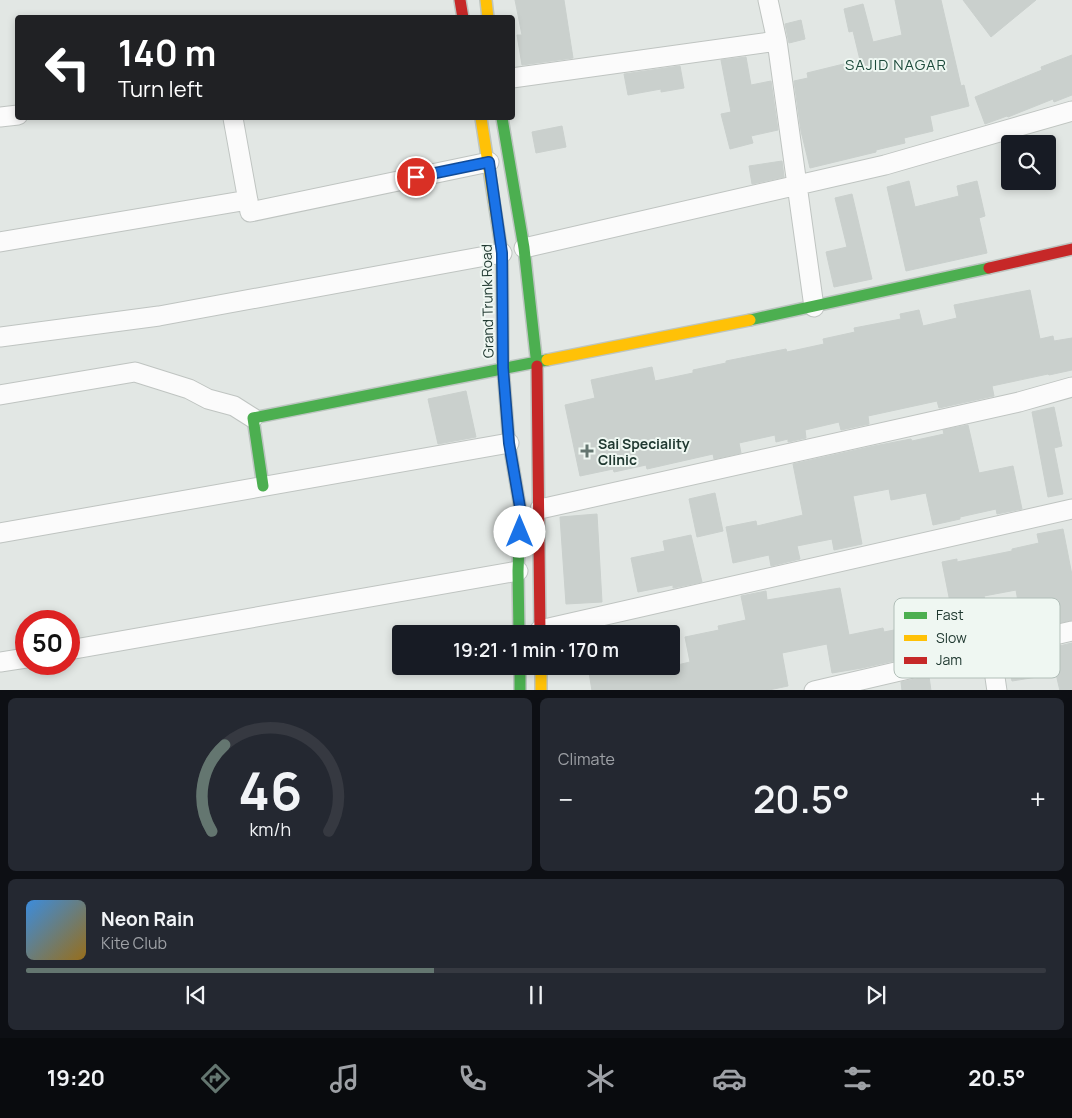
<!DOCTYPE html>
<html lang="en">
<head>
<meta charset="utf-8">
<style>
	body { margin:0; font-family:Manrope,sans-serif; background:#242831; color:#f1f3f6; height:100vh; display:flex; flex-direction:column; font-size:19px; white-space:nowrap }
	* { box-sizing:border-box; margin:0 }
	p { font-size:16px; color:#9ea1a6 }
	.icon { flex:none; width:28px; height:28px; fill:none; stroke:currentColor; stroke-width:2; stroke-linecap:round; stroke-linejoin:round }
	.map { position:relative; height:690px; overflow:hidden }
	.side { display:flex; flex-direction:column; gap:8px; padding:8px; background:#0d0f14; flex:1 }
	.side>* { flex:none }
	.hud { position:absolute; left:15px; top:15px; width:500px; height:105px; border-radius:5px; box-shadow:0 2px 8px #0003; background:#202124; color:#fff; overflow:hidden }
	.fabs { position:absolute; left:1001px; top:135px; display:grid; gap:10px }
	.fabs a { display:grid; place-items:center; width:55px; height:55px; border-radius:5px; background:#171b24; box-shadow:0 2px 8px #0003; font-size:25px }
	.speed { position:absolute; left:15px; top:610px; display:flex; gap:10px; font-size:25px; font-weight:700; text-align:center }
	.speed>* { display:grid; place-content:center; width:65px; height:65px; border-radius:50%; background:#171b24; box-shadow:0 2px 8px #0003; line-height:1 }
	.speed .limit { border:8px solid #d22; background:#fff; color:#111 }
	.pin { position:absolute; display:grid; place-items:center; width:42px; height:42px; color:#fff; margin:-21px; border:2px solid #fff; border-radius:50%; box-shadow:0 1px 5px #0007 }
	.me { position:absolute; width:55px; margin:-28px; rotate:0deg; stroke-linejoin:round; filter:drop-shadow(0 0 4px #0008) }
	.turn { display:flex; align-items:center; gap:18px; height:105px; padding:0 20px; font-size:22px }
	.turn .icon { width:65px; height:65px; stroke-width:2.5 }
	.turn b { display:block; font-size:35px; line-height:42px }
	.big { font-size:38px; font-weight:600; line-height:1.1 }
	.side .widget { flex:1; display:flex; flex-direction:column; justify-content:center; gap:8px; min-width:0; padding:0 18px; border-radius:8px; background:#242831 }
	.side .dial { align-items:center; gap:0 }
	.dial svg { height:130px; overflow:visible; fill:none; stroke:#363941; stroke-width:7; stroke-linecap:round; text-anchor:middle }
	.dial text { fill:#f1f3f6; stroke:none }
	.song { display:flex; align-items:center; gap:15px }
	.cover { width:60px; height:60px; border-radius:8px; background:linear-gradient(135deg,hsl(210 70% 55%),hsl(40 70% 35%)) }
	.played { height:5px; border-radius:2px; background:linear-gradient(90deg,#647670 40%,#363941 40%) }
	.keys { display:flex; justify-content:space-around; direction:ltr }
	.heat { display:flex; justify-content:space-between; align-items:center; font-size:28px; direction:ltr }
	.side .tiles { flex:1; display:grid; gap:8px; grid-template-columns:1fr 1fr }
	.widget:last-child { grid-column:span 2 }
	.trip { position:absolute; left:392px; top:625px; width:288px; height:50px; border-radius:5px; background:#171b24; box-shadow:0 2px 8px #0003; font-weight:600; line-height:50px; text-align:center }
	.menu { display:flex; height:80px; justify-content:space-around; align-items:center; background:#090b0e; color:#9ea1a6 }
	.menu .icon { width:35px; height:35px }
	.menu .current { color:#647670 }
	.menu b { font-size:22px; color:#f1f3f6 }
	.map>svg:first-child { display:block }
	.building { fill:#cad0cd; stroke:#cad0cd }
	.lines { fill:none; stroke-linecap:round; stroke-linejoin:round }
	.street-casing { stroke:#bfc4c1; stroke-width:21 }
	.fast-casing { stroke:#bdc5c1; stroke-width:14 }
	.slow-casing { stroke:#bdc5c1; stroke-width:14 }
	.jam-casing { stroke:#bdc5c1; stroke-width:14 }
	.street { stroke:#fbfbfb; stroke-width:19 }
	.fast { stroke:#4caf50; stroke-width:11 }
	.slow { stroke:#ffc107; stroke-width:11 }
	.jam { stroke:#c62828; stroke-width:11 }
	.route-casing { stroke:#114b97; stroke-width:12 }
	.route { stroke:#1a73e8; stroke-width:9 }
	.poi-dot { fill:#647670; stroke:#eff7f2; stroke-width:2 }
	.labels { text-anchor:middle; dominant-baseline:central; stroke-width:4; stroke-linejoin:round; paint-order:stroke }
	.street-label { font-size:14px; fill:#203931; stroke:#eff7f2 }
	.poi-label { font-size:14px; font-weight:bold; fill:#203931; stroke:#eff7f2; text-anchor:start }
	.neighbourhood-label { font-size:15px; letter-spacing:1px; fill:#1d4b3c; stroke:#eff7f2 }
	.key { fill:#eff7f2; stroke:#b1beb8; stroke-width:1 }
	.key-label { font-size:14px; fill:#203931 }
</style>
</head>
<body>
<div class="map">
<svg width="1072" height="691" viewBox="0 0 1072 691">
	<rect width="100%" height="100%" fill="#e2e7e4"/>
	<path class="building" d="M515 0H564L573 58 522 65 517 35H522Z
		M895 0H941L961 86 964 85 969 106 930 116 933 131 904 138 905 143 876 150V152L810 168 801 131 794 81 808 78 807 73 860 60 853 31 849 32 844 9 863 4 873 42 902 35Z
		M963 0H1036L991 37Z
		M801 20 805 39 789 43 785 24Z
		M1072 55V95L1054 102 1053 99 1008 117 1007 116 985 124 975 97 1042 70 1041 67Z
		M746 57 751 85 771 81 778 130 751 136 753 143 730 149 721 114 731 112 721 60Z
		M680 66 684 88 661 92V89L628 95 624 74Z
		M562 126 566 147 536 153 532 132Z
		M782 161 784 177 752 184 749 166Z
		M909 181 915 207 959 196 957 186 977 181 985 216 979 218 987 253 906 271 887 187Z
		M852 194 872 279 834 287 826 252 847 247 835 198Z
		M1030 290 1040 339 1053 336 1054 341 1072 338V370L1049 375 1048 374 992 386 994 396 939 408 937 401 868 416 869 424 841 430 839 422 805 430 806 438 788 442V439L776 442 775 435 739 443 741 453 714 459 713 454 647 469 646 465 614 472 613 469 580 476 565 405 595 398 591 380 652 367 655 381 693 373V370L726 363V361L786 349 787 352 824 344 823 339 855 332 854 328 901 319 900 314 919 310 923 326 957 318 954 305Z
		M466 391 476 437 438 444 428 399Z
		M1054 407 1062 446 1054 448 1063 494 1048 497 1032 412Z
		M968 425 979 473 1013 466 1022 509 997 514 996 509 960 517V519L933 525 926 493 891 500 889 489 853 496 862 544 834 550 832 539 797 546 800 559 771 566 769 555 733 563 726 527 756 521 757 526 803 515 793 464 874 446 911 439 912 441 944 434 943 430Z
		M715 493 723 531 697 537 689 499Z
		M597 514 602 602 566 604 560 517Z
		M1063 529 1072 575V620L1023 631 1016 590 984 596 985 599 968 602 967 598 950 602 942 562 957 559V562L1012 551V549L1039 543 1037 534Z
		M691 535 702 582 673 588V585L638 592 631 558 665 551 663 541Z
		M840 588 849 635 883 628 884 632 919 625 925 654 862 668 832 673 827 644 782 653 788 686 764 691H592L588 666H651L652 671 690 662 685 637 719 630 718 626 746 620 741 596 766 591 767 600Z
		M1072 643V691H1060L1056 674 1012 681 1007 658Z
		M929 676 931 691H902L901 682Z"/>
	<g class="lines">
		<defs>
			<path id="street" d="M768 0 777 41
				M512 78 777 41 814 307
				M0 117 18 115
				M233 118 250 212 489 162
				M0 242 248 200
				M524 248 885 165 1072 111
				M0 337 159 316 502 253
				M0 395 135 372 189 389 208 399 234 406 253 418
				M540 509 1019 402 1072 387
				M0 533 509 443
				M540 630 1072 509
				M69 650 518 571
				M991 650 997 691
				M0 662 26 658
				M814 691 1072 631"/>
			<path id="fast" d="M502 118 524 248 537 366
				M750 320 989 268
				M263 486 253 418 547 360
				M519 634 518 571 520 523
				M520 666V691"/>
			<path id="slow" d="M486 0 488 18
				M481 118 502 253 503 368 509 443 521 513 520 523
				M547 360 750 320
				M541 666V691"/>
			<path id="jam" d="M460 0 463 18
				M989 268 1072 249
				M537 366 540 634"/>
		</defs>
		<use href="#street" class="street-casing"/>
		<use href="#fast" class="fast-casing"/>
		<use href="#slow" class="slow-casing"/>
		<use href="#jam" class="jam-casing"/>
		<use href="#street" class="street"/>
		<use href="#fast" class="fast"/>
		<use href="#slow" class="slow"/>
		<use href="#jam" class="jam"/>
	</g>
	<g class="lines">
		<defs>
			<path id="route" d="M416 177 489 162 502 253 503 368 509 443 521 513 520 532"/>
		</defs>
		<use href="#route" class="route-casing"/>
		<use href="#route" class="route"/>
	</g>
	<path class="poi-dot" d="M584.5 443.5h5v5h5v5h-5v5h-5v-5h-5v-5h5z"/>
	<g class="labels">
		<g class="street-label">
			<text transform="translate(487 301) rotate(-91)">Grand Trunk Road</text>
		</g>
		<g class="poi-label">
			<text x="598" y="443">Sai Speciality<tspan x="598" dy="16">Clinic</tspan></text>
		</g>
		<g class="neighbourhood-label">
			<text x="896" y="64">SAJID NAGAR</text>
		</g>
	</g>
	<rect x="894" y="598" width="166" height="80" rx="8" class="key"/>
	<rect x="904" y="612" width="23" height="7" fill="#4caf50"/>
	<rect x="904" y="635" width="23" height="6" fill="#ffc107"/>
	<rect x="904" y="657" width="23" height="7" fill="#c62828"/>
	<g class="key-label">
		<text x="936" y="620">Fast</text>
		<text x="936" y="643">Slow</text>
		<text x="936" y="665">Jam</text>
	</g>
</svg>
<div class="fabs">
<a><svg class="icon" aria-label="search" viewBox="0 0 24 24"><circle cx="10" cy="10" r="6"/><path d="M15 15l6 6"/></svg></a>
</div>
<div class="speed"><div class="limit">50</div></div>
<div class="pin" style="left:416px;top:177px;background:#d93025"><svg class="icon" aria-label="arrive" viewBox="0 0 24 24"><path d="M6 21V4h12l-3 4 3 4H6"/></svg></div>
<svg class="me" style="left:520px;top:532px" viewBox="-20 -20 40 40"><circle r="19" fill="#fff"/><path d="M0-13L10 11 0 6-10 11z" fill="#1a73e8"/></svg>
<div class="trip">19:21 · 1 min · 170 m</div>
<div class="hud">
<div class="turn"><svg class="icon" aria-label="left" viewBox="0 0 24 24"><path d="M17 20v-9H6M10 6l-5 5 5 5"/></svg><div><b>140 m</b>Turn left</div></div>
</div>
</div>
<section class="side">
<div class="tiles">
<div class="widget dial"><svg viewBox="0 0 100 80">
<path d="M14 69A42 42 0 1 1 86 69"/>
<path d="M14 69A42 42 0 0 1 22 16" stroke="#647670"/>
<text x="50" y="56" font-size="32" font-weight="700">46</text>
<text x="50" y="72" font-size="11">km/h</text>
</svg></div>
<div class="widget"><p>Climate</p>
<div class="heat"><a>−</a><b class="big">20.5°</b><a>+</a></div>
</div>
<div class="widget">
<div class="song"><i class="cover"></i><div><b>Neon Rain</b><p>Kite Club</p></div></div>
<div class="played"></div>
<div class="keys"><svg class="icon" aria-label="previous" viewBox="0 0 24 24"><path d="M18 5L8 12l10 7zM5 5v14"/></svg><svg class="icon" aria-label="pause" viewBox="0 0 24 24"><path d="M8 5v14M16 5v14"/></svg><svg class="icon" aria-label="next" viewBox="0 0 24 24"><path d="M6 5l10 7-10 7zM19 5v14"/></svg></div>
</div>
</div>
</section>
<nav class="menu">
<b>19:20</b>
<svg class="icon current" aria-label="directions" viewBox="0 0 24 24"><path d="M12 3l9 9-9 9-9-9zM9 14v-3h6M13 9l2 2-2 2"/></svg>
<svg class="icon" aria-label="music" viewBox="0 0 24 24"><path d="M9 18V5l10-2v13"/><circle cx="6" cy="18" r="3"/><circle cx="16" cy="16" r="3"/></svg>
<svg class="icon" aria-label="phone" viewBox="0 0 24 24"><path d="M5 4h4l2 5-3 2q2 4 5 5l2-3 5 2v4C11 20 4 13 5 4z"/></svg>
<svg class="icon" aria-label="climate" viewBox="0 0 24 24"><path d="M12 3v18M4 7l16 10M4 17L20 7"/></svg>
<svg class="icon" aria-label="car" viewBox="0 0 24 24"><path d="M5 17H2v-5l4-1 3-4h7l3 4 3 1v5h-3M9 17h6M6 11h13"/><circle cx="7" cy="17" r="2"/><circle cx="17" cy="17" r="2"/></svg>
<svg class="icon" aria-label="filters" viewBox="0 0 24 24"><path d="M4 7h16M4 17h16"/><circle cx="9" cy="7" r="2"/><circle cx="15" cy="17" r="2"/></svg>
<b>20.5°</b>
</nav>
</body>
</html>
